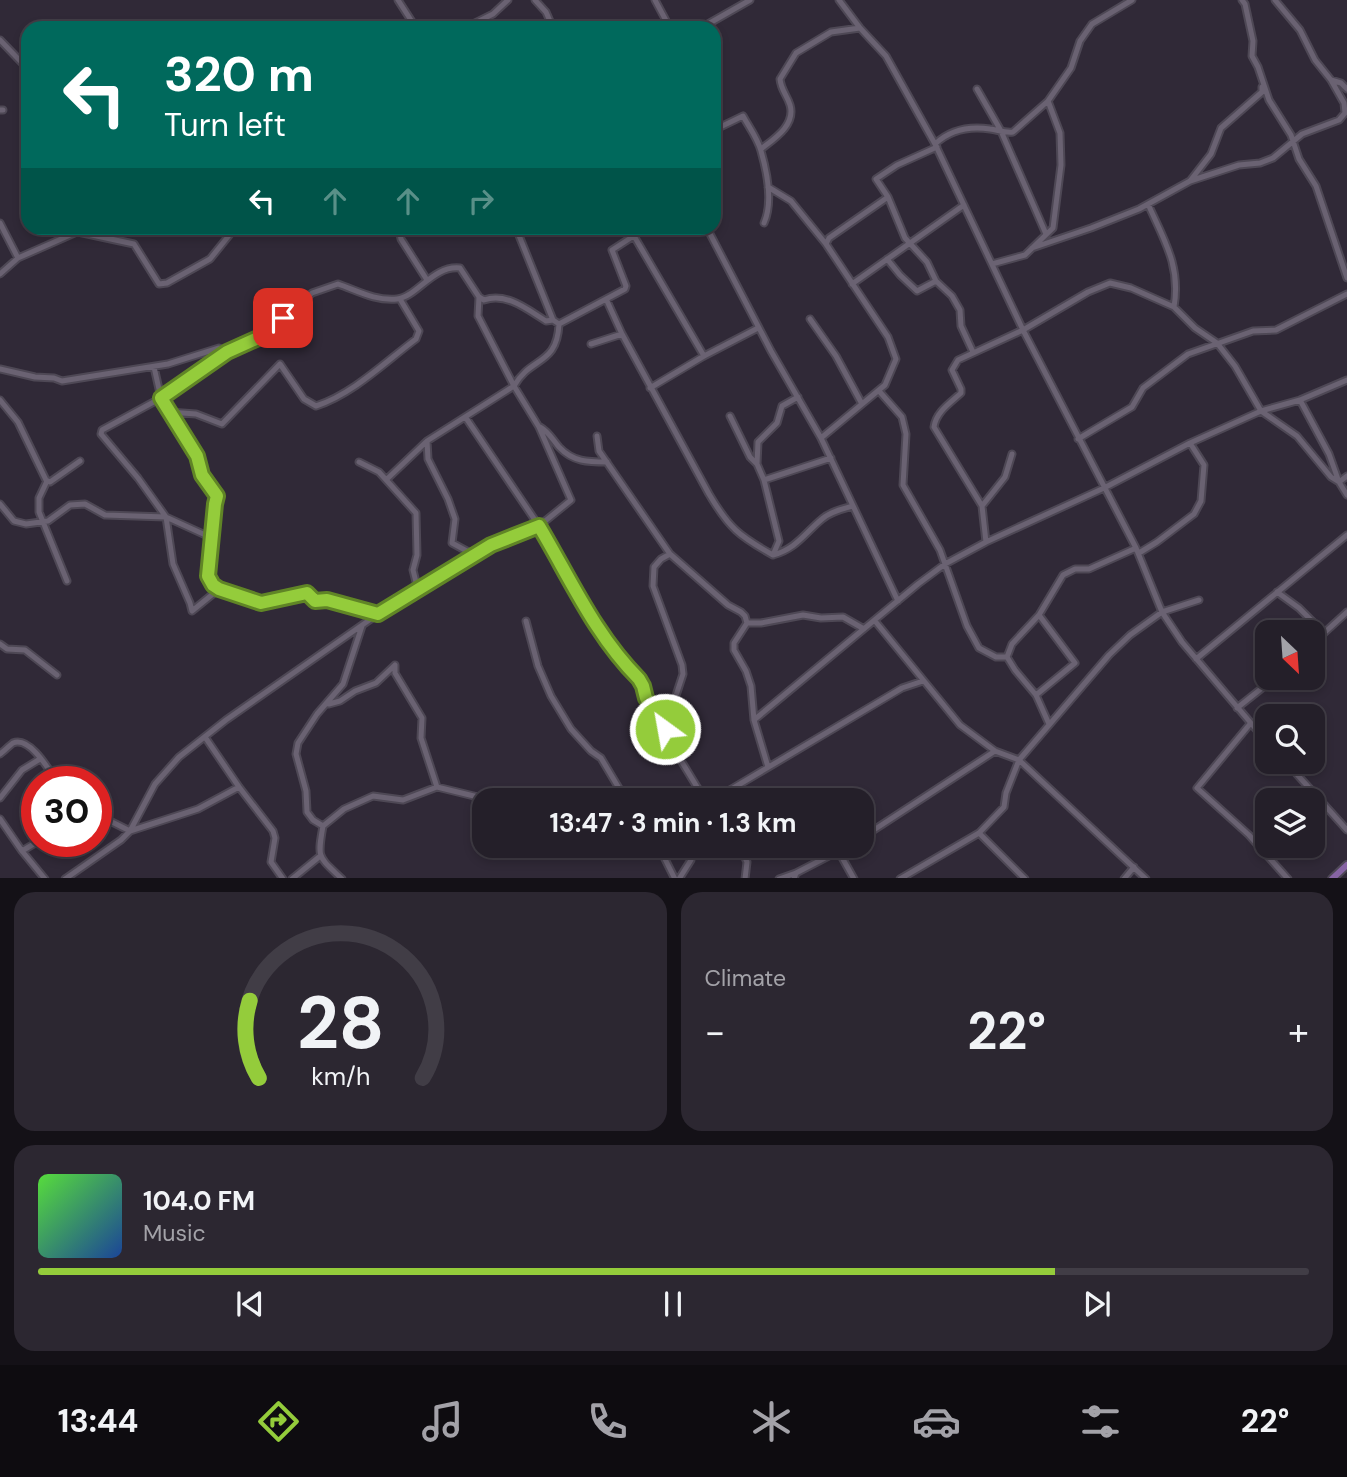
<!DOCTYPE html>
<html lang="en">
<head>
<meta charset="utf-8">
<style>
	body { margin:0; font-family:"DM Sans",sans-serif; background:#2c2731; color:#f1f3f6; height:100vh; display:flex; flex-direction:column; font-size:26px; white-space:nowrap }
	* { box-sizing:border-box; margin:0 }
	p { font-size:23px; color:#a3a2a8 }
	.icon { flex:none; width:38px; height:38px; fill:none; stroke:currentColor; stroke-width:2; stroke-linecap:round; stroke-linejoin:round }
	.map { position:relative; height:878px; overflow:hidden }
	.side { display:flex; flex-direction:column; gap:14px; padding:14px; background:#141117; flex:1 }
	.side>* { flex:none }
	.banner { position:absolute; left:21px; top:21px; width:700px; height:214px; border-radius:21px; box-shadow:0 4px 10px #0003,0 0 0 2px #413d46; background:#00695c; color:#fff; overflow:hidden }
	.needle { width:46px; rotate:155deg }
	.fabs { position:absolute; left:1255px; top:620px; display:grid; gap:14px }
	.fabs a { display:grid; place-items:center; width:70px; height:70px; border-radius:14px; background:#241f29; box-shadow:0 4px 10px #0003,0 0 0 2px #413d46; font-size:35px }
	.speed { position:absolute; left:21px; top:766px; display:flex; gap:14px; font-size:35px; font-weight:700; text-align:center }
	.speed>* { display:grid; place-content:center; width:91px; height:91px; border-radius:50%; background:#241f29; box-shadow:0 4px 10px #0003,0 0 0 2px #413d46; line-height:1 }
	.speed .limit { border:10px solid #d22; background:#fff; color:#111 }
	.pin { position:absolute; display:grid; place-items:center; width:60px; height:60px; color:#fff; margin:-30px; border-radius:14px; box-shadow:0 4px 10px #0006 }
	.me { position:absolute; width:77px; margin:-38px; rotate:328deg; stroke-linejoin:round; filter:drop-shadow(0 0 5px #0008) }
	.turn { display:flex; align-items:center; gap:24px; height:147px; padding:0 28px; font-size:32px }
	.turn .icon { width:91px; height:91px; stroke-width:2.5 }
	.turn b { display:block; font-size:49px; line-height:60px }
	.lanes { display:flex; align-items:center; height:66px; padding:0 28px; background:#0003; justify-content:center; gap:35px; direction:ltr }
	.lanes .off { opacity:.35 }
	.big { font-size:52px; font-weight:700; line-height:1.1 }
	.side .widget { flex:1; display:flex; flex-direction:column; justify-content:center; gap:10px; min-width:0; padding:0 24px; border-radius:21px; background:#2c2731 }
	.side .dial { align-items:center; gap:0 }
	.dial svg { height:182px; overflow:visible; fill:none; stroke:#413d46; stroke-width:7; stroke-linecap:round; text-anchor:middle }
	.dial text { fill:#f1f3f6; stroke:none }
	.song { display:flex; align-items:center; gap:21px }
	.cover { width:84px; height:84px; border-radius:10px; background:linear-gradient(135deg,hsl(110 70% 55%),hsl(220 70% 35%)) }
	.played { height:7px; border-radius:4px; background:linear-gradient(90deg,#94cc3b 80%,#413d46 80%) }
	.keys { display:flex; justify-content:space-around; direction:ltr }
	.heat { display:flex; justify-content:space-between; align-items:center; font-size:38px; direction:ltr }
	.side .tiles { flex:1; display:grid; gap:14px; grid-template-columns:1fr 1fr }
	.widget:last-child { grid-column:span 2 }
	.trip { position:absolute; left:472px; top:788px; width:402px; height:70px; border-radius:21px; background:#241f29; box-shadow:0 4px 10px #0003,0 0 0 2px #413d46; font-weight:700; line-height:70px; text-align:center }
	.menu { display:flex; height:112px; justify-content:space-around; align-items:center; background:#0e0c10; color:#a3a2a8 }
	.menu .icon { width:49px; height:49px }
	.menu .selected { color:#94cc3b }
	.menu b { font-size:32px; color:#f1f3f6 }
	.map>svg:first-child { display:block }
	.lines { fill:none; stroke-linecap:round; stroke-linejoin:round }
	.minor-casing { stroke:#4e4855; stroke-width:9 }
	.major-casing { stroke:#4e4855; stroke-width:10 }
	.minor { stroke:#6a6272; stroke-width:5 }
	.major { stroke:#8764a4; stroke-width:6 }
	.route-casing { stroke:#608526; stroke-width:18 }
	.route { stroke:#94cc3b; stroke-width:12 }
</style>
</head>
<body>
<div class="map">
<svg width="1347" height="879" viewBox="0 0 1347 879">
	<rect width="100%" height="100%" fill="#302937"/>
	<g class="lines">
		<defs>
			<path id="minor" d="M398 0 416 28
				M535 0 546 12 553 28
				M655 0 670 28
				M839 0 860 28 886 56 935 144 1023 330 1136 548 1162 612 1182 642 1267 742
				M1242 0 1245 4 1253 41 1252 56 1258 67 1269 100 1291 135 1299 159 1316 186 1347 278
				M465 28 493 14 508 0
				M701 28 750 0
				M0 40 28 69
				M1331 80 1341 83 1347 89
				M977 89 1001 131 1046 234
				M0 110H3
				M714 130 743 116C749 127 758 139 761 151 767 172 773 203 764 223
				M935 144C950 130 970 126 990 129 998 130 1005 133 1013 132L1048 101 1071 68 1080 41 1092 24 1132 0
				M761 149C774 139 796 125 790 105 787 95 781 90 780 79L796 53 831 32 860 28
				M1190 181 1239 165 1260 163 1273 158 1302 134 1339 120 1345 113 1344 103 1331 80 1315 60 1300 30 1275 0
				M768 187 791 201 826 244 888 337 896 359 885 385 821 438
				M1148 204C1164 240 1181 266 1174 307
				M0 223 18 258
				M399 228 401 239 427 280
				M516 228 553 320 559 324 625 289 626 286 612 250 646 228
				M707 228 771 351 821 438 898 601
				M78 232 134 244 159 284 167 283 210 259 235 228
				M634 236 704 356
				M826 244 829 238 888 197
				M1032 248 1091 228 1139 209 1190 181 1211 154 1221 128 1262 92V87
				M887 259 900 275 917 291 936 281 927 262 905 238 888 197 876 179 897 165 937 147
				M992 264 1025 255 1053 228 1061 165 1060 133 1048 101
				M0 274 18 258 86 228
				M936 281 952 296 960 310 961 326 973 352
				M852 284 964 205
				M607 301 622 334
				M810 319 836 356 862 404
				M591 344 622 334 709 494C729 528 739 536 773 555 796 549 805 533 822 519 830 512 842 509 853 506
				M154 367 161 398 169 412 196 414 222 424 280 364 304 399 316 406C353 394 385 362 416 339L419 331 400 299
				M0 369 35 377 54 378 62 381 168 364 219 348 227 352 267 334 312 293 338 284C358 291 375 301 397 299 417 297 433 265 460 268L479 297 484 300C507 292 528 310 546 321L553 320
				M650 388 704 356 758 328
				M879 391 902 417 906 434 903 485 940 550 967 626 979 648 996 657H1007
				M0 400 18 422 46 480 50 482 80 461
				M1300 400 1329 454 1339 482 1347 476
				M169 412 197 456 202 475 217 496 215 504 208 576 213 585 219 589 261 603 307 593 315 601 327 600 378 614
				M730 416 750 457 757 464
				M466 418 539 526 561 562 571 586 601 632 643 686 646 698 665 729 666 736 705 800
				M540 427C549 432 552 439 559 447 573 462 588 462 607 462
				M597 436 599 451 670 554 728 605 741 612 745 616 747 623
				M1078 439 1132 407 1143 388 1188 354 1253 331 1276 330 1347 294
				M427 441 428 459 448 499 455 519 452 543 476 556
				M359 462 379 472 416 513 417 555 413 570 418 590
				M387 479 427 441 514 386C531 356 557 366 559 324
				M764 480 831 458
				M47 481 39 498V512L67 581
				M0 504 14 521 26 524 48 521 70 505 85 504 105 515 166 517 212 538
				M982 506 1005 477 1012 454
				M986 542 982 506 934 427C936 412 950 403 961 393V389L952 370 958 360 1023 330 1088 292 1110 283 1131 288 1174 307 1195 328 1217 343 1235 366 1261 411 1297 436 1331 477 1339 482 1347 495
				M1139 553 1157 542 1194 514 1201 501 1204 465 1190 443
				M773 555 779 541 764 480 757 464 758 442 777 423 782 406 798 397
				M219 589 192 611 190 603 173 564 166 517 138 478 101 434 102 430 161 398 227 352
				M1277 592 1299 608 1324 633
				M526 621 538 666 551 696 571 729 591 751 601 758 626 800
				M875 621 960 725 995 751 1019 760 1146 879
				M747 623 734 643V650L746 671 751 686 754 720 768 767
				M747 623H761L803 615 821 618 843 617 864 629
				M0 644 7 649 25 650 57 675
				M1312 644 1347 612
				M1196 659 1347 535
				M395 665V673L422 718 421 738 437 787
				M1036 695 1075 663 1039 615
				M329 704 340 701 355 691 376 683 395 665
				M1237 708 1276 677
				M754 720 918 584 945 564 986 542 1104 488 1190 443 1261 411 1300 400 1347 380
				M1049 724 1036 695 1015 670 1007 657 1012 644 1039 615 1063 575 1075 569H1089L1136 548
				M1250 724 1197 788 1249 835 1288 879
				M665 729 683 674 682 665 653 586 654 567 661 559 670 554
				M205 737 239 787 273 831 275 838 271 862 283 879
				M0 754C4 751 9 746 13 743 30 736 49 770 57 782
				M1285 761 1347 830
				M0 798 22 770 40 759
				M713 800 902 688 923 681
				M0 819 22 851 37 842
				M96 820 112 822 130 831 198 809 239 787
				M323 826 313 820 307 812 306 791 296 754 298 743 317 714 343 684 362 626
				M979 833 1025 879
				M863 837 995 751
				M612 845 643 851 659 846
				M658 845 675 879
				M739 845 747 862 745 879
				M22 851 45 879
				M839 852 854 879
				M65 879 121 840 130 831 155 784 179 757 226 720 378 614 491 545 539 526 571 500 539 427 514 386 478 316 479 297
				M292 879 319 857
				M342 879C318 856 317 859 323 826L344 809 373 796 403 800 437 787 478 797C492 787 507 793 522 800
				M679 879 691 860 693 845
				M779 879 796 873
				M794 879 796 873 850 845
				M900 879 979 833 1004 807 1006 793 1019 760 1109 655 1130 635 1162 612 1199 600
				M1124 879 1134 867"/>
			<path id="major" d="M1332 879 1347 865"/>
		</defs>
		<use href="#minor" class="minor-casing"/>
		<use href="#major" class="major-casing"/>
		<use href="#minor" class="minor"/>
		<use href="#major" class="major"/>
	</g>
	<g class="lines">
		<defs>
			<path id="route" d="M283 318 267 334 227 352 161 398 197 456 202 475 217 496 215 504 208 576 213 585 219 589 261 603 307 593 315 601 327 600 378 614 491 545 539 526C570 578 595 635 639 679L643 686 646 698 665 729"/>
		</defs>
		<use href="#route" class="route-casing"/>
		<use href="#route" class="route"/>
	</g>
</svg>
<div class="fabs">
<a><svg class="needle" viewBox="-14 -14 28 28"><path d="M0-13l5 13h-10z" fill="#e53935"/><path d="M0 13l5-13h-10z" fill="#a3a2a8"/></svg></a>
<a><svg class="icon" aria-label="search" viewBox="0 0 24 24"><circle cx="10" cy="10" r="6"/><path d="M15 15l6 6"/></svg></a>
<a><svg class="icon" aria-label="layers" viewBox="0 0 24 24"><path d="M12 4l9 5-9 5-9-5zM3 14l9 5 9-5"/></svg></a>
</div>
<div class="speed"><div class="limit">30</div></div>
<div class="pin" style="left:283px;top:318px;background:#d93025"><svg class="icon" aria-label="arrive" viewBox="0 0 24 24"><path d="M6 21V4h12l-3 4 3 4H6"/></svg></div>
<svg class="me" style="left:665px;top:729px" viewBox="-20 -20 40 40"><circle r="17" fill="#94cc3b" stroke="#fff" stroke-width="3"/><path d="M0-11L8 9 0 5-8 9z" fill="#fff"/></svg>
<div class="trip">13:47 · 3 min · 1.3 km</div>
<div class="banner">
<div class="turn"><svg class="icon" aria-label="left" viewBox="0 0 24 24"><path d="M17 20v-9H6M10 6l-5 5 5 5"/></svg><div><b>320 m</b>Turn left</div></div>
<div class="lanes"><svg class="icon" aria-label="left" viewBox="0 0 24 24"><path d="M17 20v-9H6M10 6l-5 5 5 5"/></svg><svg class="icon off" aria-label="ahead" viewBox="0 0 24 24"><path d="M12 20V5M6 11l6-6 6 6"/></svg><svg class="icon off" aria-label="ahead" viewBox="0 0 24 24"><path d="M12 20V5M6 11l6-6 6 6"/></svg><svg class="icon off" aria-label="right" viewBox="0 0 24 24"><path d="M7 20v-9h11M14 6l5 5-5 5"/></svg></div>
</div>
</div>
<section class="side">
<div class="tiles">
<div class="widget dial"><svg viewBox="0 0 100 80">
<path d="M14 69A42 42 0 1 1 86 69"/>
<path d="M14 69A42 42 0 0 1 10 35" stroke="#94cc3b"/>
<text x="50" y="56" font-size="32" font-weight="700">28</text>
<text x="50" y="72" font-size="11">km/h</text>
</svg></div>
<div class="widget"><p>Climate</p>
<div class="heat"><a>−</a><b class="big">22°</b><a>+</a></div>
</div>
<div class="widget">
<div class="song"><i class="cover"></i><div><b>104.0 FM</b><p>Music</p></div></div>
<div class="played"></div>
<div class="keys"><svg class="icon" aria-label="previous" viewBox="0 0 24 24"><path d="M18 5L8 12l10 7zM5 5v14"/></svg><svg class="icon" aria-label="pause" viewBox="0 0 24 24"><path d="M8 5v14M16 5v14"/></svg><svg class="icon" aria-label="next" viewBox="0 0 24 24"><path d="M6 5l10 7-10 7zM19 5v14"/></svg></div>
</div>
</div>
</section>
<nav class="menu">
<b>13:44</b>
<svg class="icon selected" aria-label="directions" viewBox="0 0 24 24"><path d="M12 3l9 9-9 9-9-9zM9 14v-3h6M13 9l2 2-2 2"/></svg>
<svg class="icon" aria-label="music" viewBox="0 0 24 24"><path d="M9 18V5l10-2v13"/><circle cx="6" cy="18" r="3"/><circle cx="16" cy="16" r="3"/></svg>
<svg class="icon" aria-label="phone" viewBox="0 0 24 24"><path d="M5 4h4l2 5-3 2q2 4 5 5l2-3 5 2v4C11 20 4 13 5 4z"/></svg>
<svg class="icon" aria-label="climate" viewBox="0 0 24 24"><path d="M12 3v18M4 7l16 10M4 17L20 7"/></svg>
<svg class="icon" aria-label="car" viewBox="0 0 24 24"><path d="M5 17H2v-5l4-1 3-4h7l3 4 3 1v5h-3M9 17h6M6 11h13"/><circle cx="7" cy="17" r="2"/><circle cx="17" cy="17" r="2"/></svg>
<svg class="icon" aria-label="filters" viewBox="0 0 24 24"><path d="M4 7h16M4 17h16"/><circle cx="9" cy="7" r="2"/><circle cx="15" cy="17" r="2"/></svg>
<b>22°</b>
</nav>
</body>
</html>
